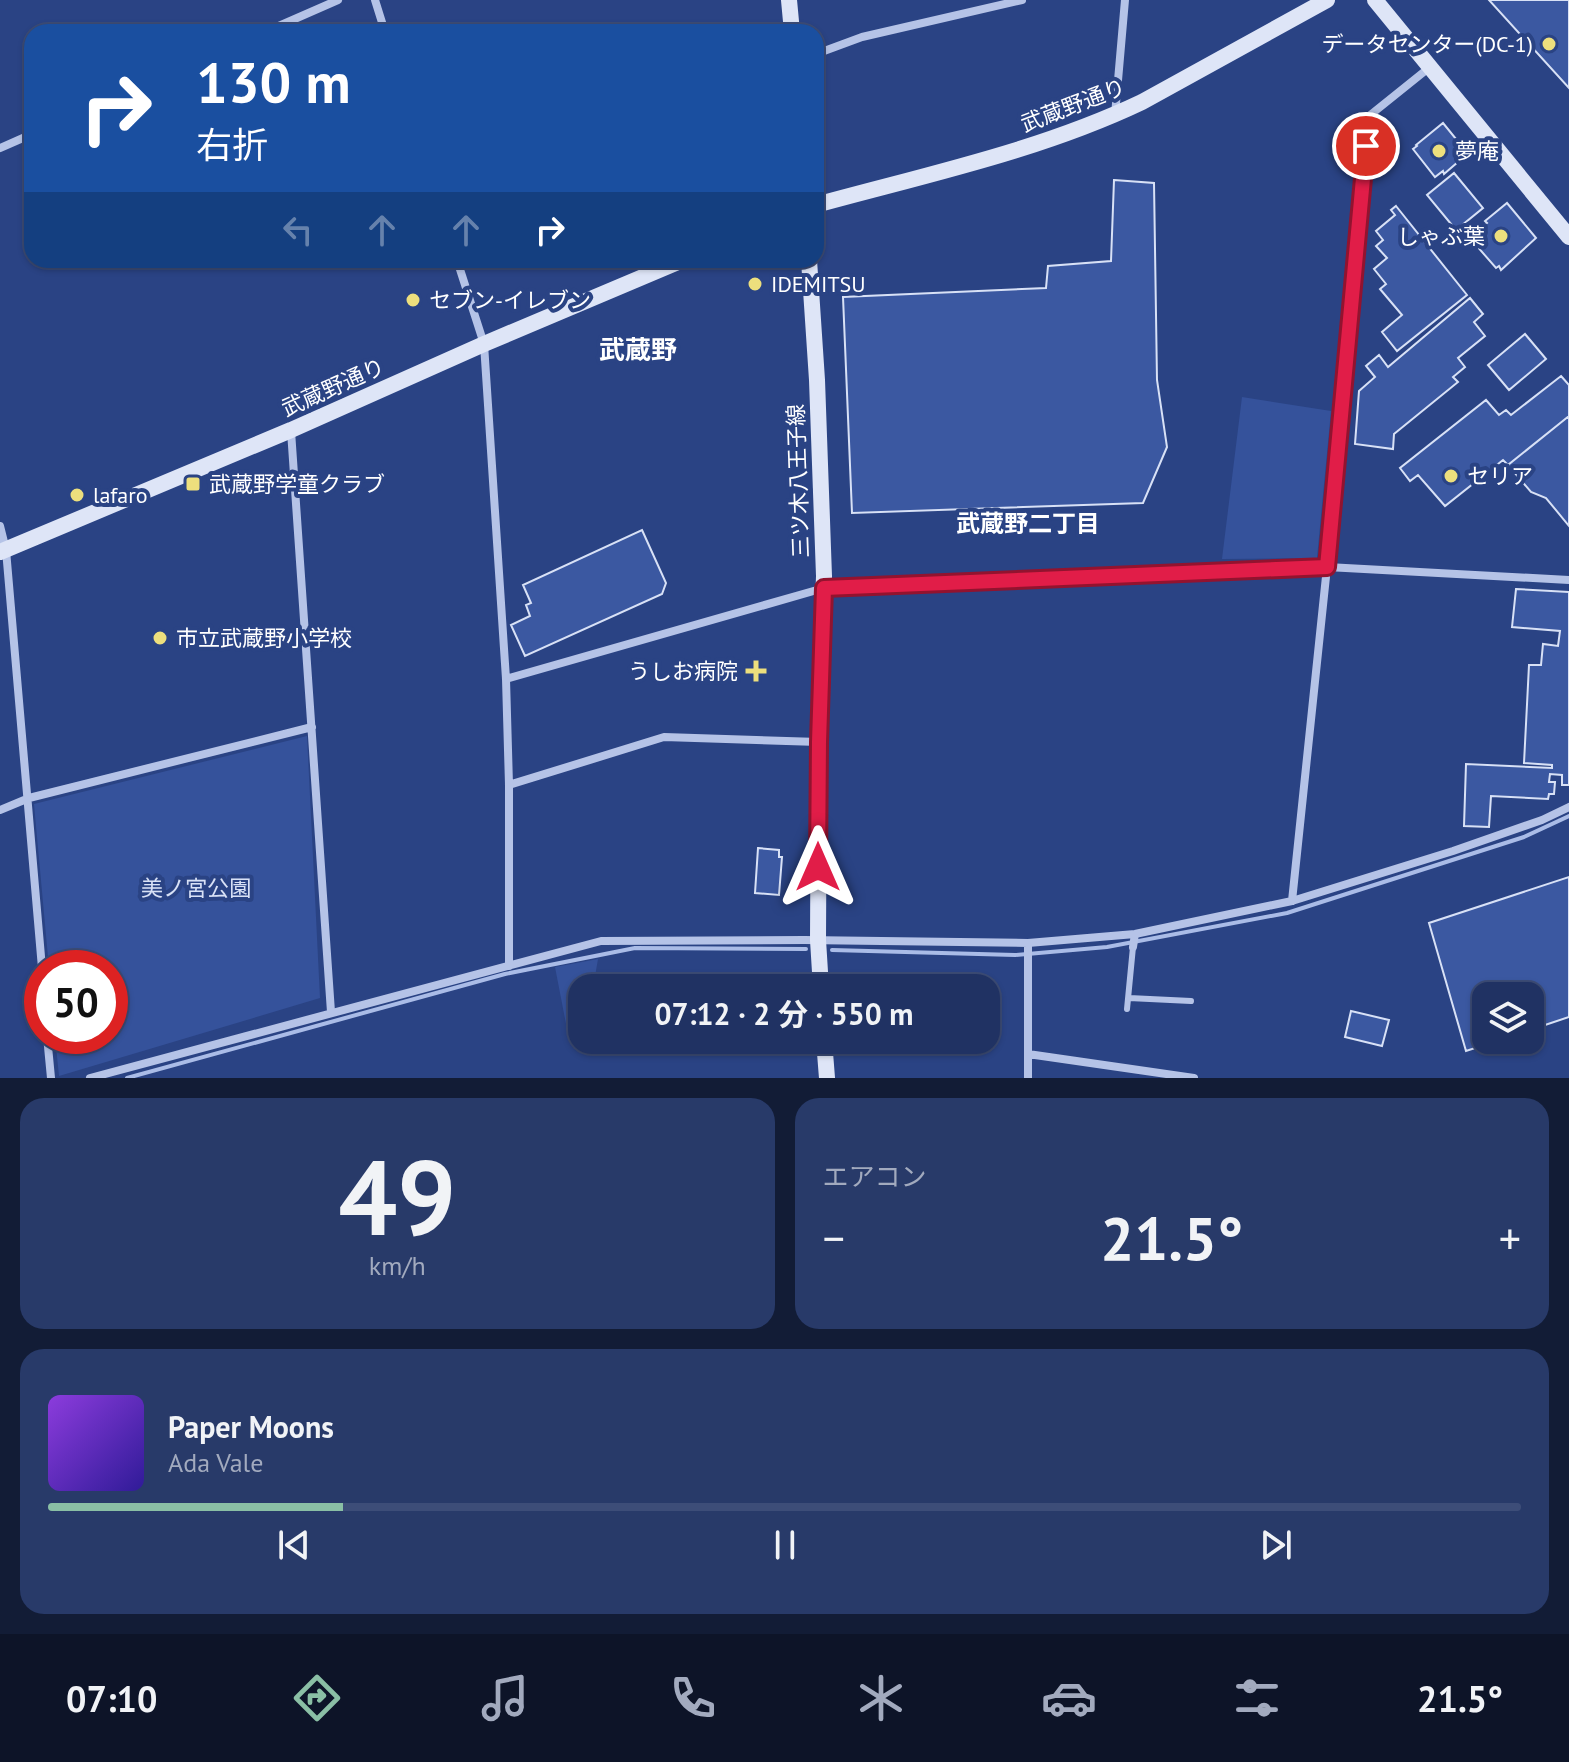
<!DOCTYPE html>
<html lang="ja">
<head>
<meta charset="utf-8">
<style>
	body { margin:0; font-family:"PT Sans","Noto Sans JP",sans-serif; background:#283a69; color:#f1f3f6; height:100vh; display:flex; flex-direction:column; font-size:30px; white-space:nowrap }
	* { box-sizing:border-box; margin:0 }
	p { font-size:26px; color:#a2aabe }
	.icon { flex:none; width:44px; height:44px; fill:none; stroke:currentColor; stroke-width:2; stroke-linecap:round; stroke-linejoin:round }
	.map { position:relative; height:1078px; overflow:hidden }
	.details { display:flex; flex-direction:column; gap:20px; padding:20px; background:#121c36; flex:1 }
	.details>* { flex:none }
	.banner { position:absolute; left:24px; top:24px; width:800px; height:244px; border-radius:24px; box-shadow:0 2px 6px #0004,0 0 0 2px #3d4d78; background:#1a4fa0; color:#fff; overflow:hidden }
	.tools { position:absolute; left:1472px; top:982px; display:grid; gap:16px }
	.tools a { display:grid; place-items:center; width:72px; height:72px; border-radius:16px; background:#203263; box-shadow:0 2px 6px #0004,0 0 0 2px #3d4d78; font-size:40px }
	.speed { position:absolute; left:24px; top:950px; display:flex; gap:16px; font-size:40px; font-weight:700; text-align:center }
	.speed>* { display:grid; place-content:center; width:104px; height:104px; border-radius:50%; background:#203263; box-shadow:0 2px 6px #0004,0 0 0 2px #3d4d78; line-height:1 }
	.speed .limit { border:12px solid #d22; background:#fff; color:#111 }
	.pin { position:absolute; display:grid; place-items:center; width:68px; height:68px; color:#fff; margin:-34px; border:4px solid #fff; border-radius:50%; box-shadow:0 2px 8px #0007 }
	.me { position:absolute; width:88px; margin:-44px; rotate:0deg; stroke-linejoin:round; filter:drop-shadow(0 0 6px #0008) }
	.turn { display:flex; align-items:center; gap:28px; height:168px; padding:0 40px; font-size:36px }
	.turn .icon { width:104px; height:104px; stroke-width:2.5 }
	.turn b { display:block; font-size:56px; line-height:68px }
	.lanes { display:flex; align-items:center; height:76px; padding:0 40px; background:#0003; justify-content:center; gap:40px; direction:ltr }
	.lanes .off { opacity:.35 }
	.big { font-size:60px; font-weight:700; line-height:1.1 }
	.details .tile { flex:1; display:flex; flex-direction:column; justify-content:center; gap:12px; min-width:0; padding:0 28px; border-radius:24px; background:#283a69 }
	.details .dial { align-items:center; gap:0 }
	.dial b { font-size:104px; line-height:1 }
	.song { display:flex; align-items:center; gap:24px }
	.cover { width:96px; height:96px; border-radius:12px; background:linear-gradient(135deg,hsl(270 70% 55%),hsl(250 70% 35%)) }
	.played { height:8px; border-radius:4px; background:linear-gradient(90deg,#8abfa5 20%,#3d4d78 20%) }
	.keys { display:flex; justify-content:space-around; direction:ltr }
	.heat { display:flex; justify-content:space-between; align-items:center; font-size:44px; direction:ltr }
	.details .tiles { flex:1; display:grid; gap:20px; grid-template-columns:1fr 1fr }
	.tile:last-child { grid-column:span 2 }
	.trip { position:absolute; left:568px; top:974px; width:432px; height:80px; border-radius:24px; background:#203263; box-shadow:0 2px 6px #0004,0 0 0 2px #3d4d78; font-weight:700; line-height:80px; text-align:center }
	.tabs { display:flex; height:128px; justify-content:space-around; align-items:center; background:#0d1428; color:#a2aabe }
	.tabs .icon { width:56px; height:56px }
	.tabs .selected { color:#8abfa5 }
	.tabs b { font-size:36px; color:#f1f3f6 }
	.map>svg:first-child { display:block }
	.green { fill:#35529b }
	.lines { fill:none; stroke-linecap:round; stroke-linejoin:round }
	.stream { stroke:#aabce7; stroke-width:4 }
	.building { fill:#3b58a1; stroke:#d8e1f6; stroke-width:2 }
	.lane { stroke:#b5c3e7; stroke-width:6 }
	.street { stroke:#b5c3e7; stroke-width:8 }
	.secondary { stroke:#dee5f7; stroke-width:16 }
	.route-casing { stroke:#92132f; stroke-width:20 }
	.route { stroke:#e11d48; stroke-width:14 }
	.poi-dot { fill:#eddf7d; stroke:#2a4384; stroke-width:3 }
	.labels { text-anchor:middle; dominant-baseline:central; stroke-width:8; stroke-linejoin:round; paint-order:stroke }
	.poi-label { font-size:22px; fill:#fff; stroke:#2a4384; text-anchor:start }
	.street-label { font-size:22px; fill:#fff; stroke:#2a4384 }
	.park-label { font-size:22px; fill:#d8e1f6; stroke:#2a4384 }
	.neighbourhood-label { font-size:24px; font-weight:bold; fill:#fff; stroke:#2a4384 }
	.quarter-label { font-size:26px; font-weight:bold; fill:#fff; stroke:#2a4384 }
</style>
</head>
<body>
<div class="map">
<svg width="1569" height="1078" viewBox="0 0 1569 1078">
	<rect width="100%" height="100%" fill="#2a4384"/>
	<path class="green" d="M1242 397 1331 411 1317 558 1222 559Z
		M307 736 320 998 59 1076 55 1036H110V968H49L34 804Z
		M598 959 593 988H582V1024L567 1029 555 967Z"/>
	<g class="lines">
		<path class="stream" d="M832 950 1015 955 1107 947 1287 913 1524 837 1569 816
			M127 1078 505 974 635 948 806 949"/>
	</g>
	<path class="building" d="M1489 0H1569V88Z
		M1443 123 1465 150 1456 157 1459 161 1444 174 1443 171 1435 177 1413 149 1417 146 1416 145Z
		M1454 173 1483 208 1456 230 1427 195Z
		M1114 180 1154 183 1157 380 1167 447 1143 503 852 513 843 297 1046 288 1048 266 1111 261Z
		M1507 203 1536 238 1501 270 1499 266 1496 268 1469 237 1487 223 1485 221Z
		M1396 206 1467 295 1397 351 1382 332 1402 315 1380 289 1386 284 1374 269 1387 258 1376 246 1383 240 1376 231 1395 215 1391 210Z
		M1470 298 1483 314 1474 322 1485 336 1458 358 1465 367 1453 377 1458 382 1394 434 1393 449 1355 444 1359 391 1375 377 1366 366 1379 355 1388 367Z
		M1525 334 1546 359 1509 390 1488 365Z
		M1561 376 1569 385V416L1508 465 1503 460 1445 506 1418 475 1410 481 1400 468 1486 400 1499 415 1506 410 1511 415Z
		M1569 416V526L1546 498 1531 492 1508 465Z
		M642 530 666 583 662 594 525 656 511 625 530 616 526 605 531 603 523 585Z
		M1516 589 1569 592V785H1562V775L1550 774 1549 782H1555L1554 794H1549L1548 799 1491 796 1489 827 1464 826 1466 764 1552 768V765L1524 763 1529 665H1541L1543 644 1558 646 1560 631 1512 627Z
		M758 848 779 850V857H782L779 895 755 893Z
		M1569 877V1017L1530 1030V996H1486V1040H1500L1466 1051 1429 923Z
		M1351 1011 1389 1020 1382 1046 1345 1037Z"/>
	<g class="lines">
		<path class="lane" d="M1129 998 1191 1001
			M1127 1009 1133 947"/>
		<path class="street" d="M375 0 385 32
			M265 32 338 0
			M816 54 862 37 1022 0
			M1115 115 1125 0
			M0 148 32 134
			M457 260 484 344 506 679 509 785V966
			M291 431 331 1012
			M0 526 6 550 42 968
			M506 679 824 588 1327 567 1569 580
			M509 785 664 737 819 742
			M0 810 29 798 312 727
			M1292 901 1327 567 1369 116 1430 67
			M1028 943V1078
			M1133 947 1135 934
			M47 1036 51 1078
			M1028 1054 1194 1078
			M90 1078 601 941 804 940 1028 943 1135 934 1292 901 1453 851 1542 820 1569 807"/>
		<path class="secondary" d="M789 0 792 32
			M1375 0 1569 237
			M816 205C925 175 1039 151 1142 102L1327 0
			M809 260 817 380 824 576 819 742 818 940 821 988
			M0 552 291 430 484 344 683 260
			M824 1040 827 1078"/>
	</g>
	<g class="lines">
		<defs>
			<path id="route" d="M818 867 819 742 824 588 1327 567 1366 146"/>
		</defs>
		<use href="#route" class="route-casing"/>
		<use href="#route" class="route"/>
	</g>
	<g class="poi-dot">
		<circle cx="1549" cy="44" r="8"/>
		<circle cx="1439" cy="151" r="8"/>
		<circle cx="1501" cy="236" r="8"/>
		<circle cx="755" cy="284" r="8"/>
		<circle cx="413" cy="300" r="8"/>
		<circle cx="1451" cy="476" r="8"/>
		<rect x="185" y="476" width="16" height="16" rx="4"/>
		<circle cx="77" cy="495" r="8"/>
		<circle cx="160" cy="638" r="8"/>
		<path d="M752 659h8v8h8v8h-8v8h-8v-8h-8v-8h8z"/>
	</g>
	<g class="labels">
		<g class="poi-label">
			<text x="1533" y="44" text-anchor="end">データセンター(DC-1)</text>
			<text x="1455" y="151">夢庵</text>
			<text x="1485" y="236" text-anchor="end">しゃぶ葉</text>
			<text x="771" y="284">IDEMITSU</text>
			<text x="429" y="300">セブン-イレブン</text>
			<text x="1467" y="476">セリア</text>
			<text x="209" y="484">武蔵野学童クラブ</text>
			<text x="93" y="495">lafaro</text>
			<text x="176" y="638">市立武蔵野小学校</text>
			<text x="738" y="671" text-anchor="end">うしお病院</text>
		</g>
		<g class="street-label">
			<text transform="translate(1073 105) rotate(-21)">武蔵野通り</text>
			<text transform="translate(333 387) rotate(-24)">武蔵野通り</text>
			<text transform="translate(798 481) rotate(-92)">三ツ木八王子線</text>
		</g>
		<g class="park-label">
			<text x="196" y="888">美ノ宮公園</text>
		</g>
		<g class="neighbourhood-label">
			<text x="1028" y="523">武蔵野二丁目</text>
		</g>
		<g class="quarter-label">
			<text x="638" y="349">武蔵野</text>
		</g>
	</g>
</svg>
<div class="tools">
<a><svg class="icon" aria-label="layers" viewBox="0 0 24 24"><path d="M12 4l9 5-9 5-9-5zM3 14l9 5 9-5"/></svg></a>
</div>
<div class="speed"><div class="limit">50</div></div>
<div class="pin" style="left:1366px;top:146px;background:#d93025"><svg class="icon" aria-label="arrive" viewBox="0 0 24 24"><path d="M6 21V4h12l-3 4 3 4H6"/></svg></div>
<svg class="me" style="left:818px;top:867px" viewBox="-20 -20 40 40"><path d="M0-17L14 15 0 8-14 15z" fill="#e11d48" stroke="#fff" stroke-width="4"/></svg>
<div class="trip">07:12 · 2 分 · 550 m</div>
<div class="banner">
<div class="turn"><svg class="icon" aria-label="right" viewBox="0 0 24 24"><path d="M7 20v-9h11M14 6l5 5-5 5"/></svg><div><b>130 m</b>右折</div></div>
<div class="lanes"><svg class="icon off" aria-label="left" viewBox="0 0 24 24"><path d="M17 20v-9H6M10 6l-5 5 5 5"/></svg><svg class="icon off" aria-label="ahead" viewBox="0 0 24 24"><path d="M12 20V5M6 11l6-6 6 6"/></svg><svg class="icon off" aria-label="ahead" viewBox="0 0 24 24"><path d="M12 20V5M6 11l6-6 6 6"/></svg><svg class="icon" aria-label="right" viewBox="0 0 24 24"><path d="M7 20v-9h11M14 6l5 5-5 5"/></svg></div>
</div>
</div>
<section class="details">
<div class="tiles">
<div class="tile dial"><b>49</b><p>km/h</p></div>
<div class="tile"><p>エアコン</p>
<div class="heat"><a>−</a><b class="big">21.5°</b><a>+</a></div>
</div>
<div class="tile">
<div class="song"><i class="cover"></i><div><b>Paper Moons</b><p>Ada Vale</p></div></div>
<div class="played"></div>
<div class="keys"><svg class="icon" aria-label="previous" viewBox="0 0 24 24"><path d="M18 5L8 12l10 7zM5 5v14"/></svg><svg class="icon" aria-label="pause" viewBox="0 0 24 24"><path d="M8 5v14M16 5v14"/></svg><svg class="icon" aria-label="next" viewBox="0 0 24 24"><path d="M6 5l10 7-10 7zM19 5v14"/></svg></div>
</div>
</div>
</section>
<nav class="tabs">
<b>07:10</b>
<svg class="icon selected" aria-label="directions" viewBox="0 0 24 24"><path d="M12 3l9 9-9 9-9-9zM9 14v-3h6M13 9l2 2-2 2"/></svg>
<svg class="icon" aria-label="music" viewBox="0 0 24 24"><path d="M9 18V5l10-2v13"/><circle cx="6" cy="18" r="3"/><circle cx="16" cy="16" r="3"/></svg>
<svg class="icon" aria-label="phone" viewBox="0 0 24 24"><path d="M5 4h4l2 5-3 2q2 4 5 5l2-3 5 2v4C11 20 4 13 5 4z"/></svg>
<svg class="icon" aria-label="climate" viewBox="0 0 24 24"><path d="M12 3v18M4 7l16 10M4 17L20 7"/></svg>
<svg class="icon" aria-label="car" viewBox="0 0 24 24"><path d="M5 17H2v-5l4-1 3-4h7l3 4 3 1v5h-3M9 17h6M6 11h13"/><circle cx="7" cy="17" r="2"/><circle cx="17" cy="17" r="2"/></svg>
<svg class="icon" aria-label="filters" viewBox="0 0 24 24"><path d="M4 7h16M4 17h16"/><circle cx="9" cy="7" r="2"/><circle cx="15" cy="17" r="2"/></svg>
<b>21.5°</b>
</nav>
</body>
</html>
